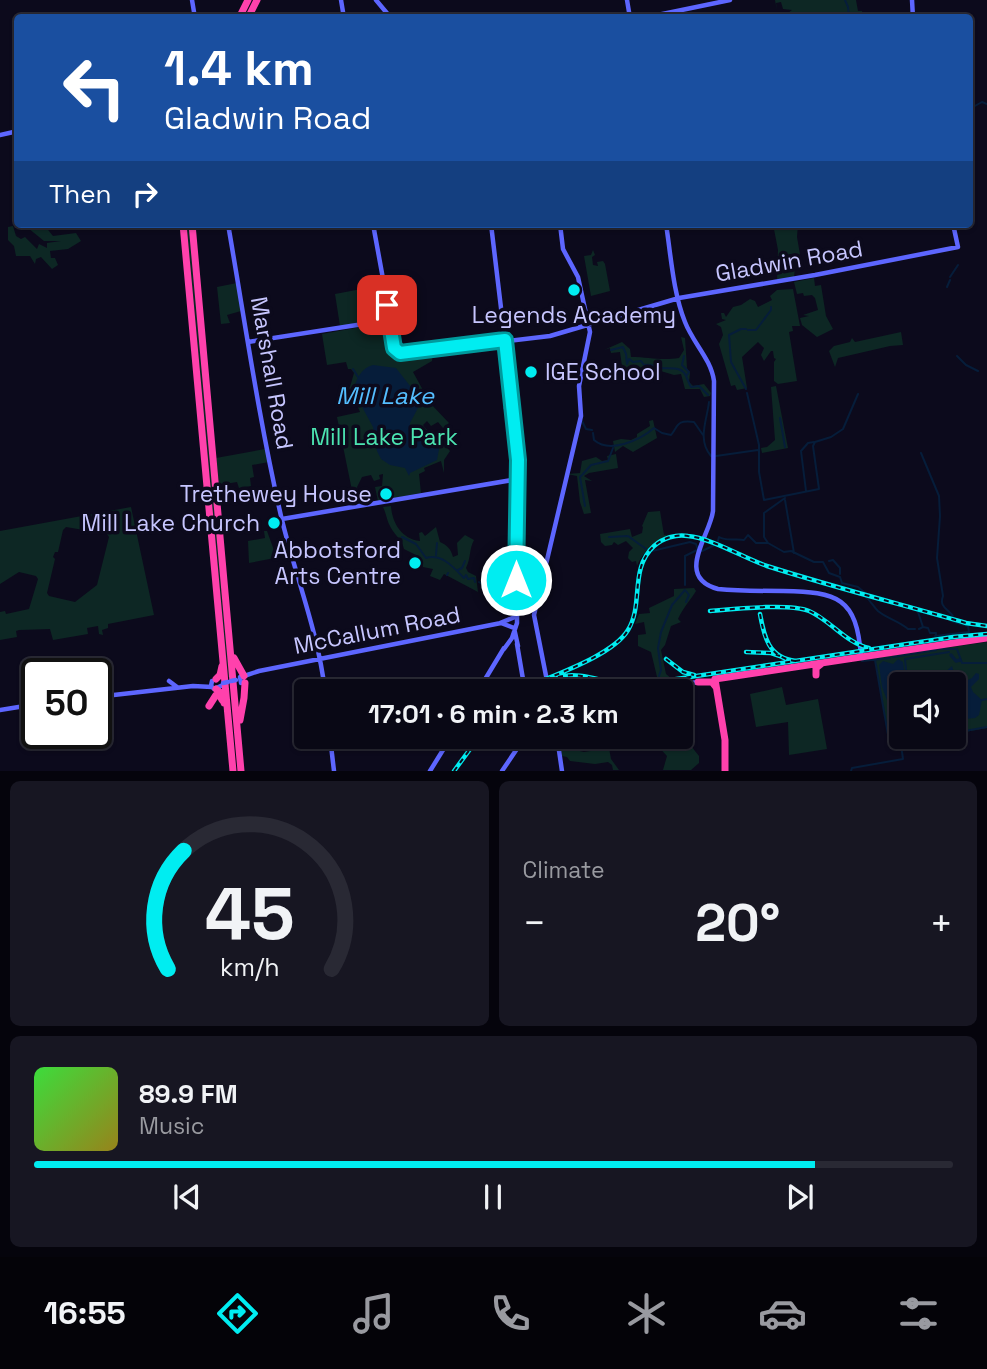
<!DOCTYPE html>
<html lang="en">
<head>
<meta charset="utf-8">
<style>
	body { margin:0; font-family:"Space Grotesk",sans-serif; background:#171622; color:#f1f3f6; height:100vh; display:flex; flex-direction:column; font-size:26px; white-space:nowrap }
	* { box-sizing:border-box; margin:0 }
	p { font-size:23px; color:#999aa0 }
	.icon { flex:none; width:38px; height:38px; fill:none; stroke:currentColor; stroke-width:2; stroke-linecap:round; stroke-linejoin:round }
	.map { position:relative; height:771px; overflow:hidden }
	.drawer { display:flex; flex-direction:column; gap:10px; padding:10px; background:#05040c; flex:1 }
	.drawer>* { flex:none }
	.hud { position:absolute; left:14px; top:14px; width:959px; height:214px; border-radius:7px; box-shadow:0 2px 5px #0004,0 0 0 2px #292934; background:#1a4fa0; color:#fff; overflow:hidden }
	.fabs { position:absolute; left:889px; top:672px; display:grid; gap:14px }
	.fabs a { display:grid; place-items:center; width:77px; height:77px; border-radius:7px; background:#090815; box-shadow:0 2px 5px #0004,0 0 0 2px #292934; font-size:35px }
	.speed { position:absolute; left:21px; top:658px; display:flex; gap:14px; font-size:35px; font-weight:700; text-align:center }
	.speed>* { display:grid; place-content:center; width:91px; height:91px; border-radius:50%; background:#090815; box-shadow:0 2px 5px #0004,0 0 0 2px #292934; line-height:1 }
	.speed .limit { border:4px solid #111; border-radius:10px; background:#fff; color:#111 }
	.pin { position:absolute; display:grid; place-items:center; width:60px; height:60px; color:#fff; margin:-30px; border-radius:14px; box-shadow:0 4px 10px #0006 }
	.me { position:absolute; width:77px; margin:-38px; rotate:0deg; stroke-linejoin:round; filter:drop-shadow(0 0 5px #0008) }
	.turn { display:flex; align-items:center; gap:24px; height:147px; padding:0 35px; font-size:32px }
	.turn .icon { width:91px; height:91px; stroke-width:2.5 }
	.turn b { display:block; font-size:49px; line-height:60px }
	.then { display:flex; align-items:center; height:66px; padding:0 35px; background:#0003; gap:14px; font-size:26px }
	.big { font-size:52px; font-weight:700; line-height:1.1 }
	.drawer .widget { flex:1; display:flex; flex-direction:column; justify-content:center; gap:10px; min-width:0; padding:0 24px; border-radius:10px; background:#171622 }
	.drawer .dial { align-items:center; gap:0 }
	.dial svg { height:182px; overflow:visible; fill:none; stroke:#292934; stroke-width:7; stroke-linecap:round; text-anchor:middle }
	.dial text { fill:#f1f3f6; stroke:none }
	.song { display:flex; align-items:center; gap:21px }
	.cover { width:84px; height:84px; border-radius:10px; background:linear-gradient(135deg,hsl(120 70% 55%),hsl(50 70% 35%)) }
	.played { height:7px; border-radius:4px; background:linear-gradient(90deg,#00edf1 85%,#292934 85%) }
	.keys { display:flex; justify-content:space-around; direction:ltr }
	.heat { display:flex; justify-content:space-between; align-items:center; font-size:38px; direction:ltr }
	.drawer .tiles { flex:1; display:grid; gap:10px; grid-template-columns:1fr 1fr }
	.widget:last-child { grid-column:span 2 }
	.trip { position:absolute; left:294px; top:679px; width:399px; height:70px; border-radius:7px; background:#090815; box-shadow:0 2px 5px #0004,0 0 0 2px #292934; font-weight:700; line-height:70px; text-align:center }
	.tab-bar { display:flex; height:112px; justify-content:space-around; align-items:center; background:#040308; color:#999aa0 }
	.tab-bar .icon { width:49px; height:49px }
	.tab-bar .active { color:#00edf1 }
	.tab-bar b { font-size:32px; color:#f1f3f6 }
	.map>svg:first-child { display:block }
	.green { fill:#0d2724; fill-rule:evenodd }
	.water { fill:#061d3a }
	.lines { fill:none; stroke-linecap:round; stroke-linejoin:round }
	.stream { stroke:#061d3a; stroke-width:2 }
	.canal { stroke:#061d3a; stroke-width:3.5 }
	.secondary { stroke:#5d66ff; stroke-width:4.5 }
	.highway { stroke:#ff41ac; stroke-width:7 }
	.rail-casing { stroke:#00edf1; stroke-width:4.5 }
	.rail { stroke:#0c0a1c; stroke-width:2; stroke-dasharray:5; stroke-linecap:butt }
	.secondary-bridge { stroke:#5d66ff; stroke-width:4.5 }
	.route-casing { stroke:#009a9d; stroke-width:18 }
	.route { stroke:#00edf1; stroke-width:12 }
	.poi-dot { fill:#00edf1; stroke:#0c0a1c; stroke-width:2.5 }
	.labels { text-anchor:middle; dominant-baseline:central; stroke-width:7; stroke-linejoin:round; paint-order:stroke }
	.street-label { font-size:23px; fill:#c7c6ff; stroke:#0c0a1c }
	.poi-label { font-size:23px; fill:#c7c6ff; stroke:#0c0a1c; text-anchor:end }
	.park-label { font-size:23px; fill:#4ce4b1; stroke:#0c0a1c }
	.water-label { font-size:24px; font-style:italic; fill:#54beff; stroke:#0c0a1c }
</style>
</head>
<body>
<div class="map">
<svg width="987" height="771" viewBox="0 0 987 771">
	<rect width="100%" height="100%" fill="#0c0a1c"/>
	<path class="green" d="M775 0H856L858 11H862L863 17H784L782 13 785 15 792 10 783 9 781 2 776 3 777 10Z
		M184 224H190L230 677H227Z
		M773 224H798L797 237 802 266 795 267 794 277 777 281 778 250Z
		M44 225 53 236 76 233 81 241 68 249 50 251 51 258H55L58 265 52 269 41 257 36 259 35 264 30 256H16L14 246 8 240V227L13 226 16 236 21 239 25 237 37 249 39 244 47 248V243L61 241H44L28 228Z
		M593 250 595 255 592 257 593 265 598 266 597 262 603 261 605 264 610 291 591 296 584 256 591 255Z
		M814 278 815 286 821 285 826 316 833 329 817 337 802 325 800 318 809 316 803 315 818 310 815 298 812 295 804 296 803 293 797 294 794 282Z
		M237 283 241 311 227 315 230 323 221 324 217 287Z
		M372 287 379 312 386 311 387 318 340 326 335 294Z
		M793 289 800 326H792L793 331 789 332 797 381 778 384 774 381V362L776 359 774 358 773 351H771L764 361 761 355 764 348 758 342 742 357 747 388 737 390 735 385 731 386 719 344 723 335 721 327 716 324 726 320 722 319 721 313H724L726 317 733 307 741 305 750 299 755 301 758 307 772 300 770 296 777 290Z
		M388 322 393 347 396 353 408 356 433 352 432 361 413 372 430 403 449 423 443 428 438 422 431 426 427 421 423 425 427 430 419 437 423 440 439 439 450 451 444 460V473L441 461 424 468 425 471 419 474 421 493 378 501 375 487 382 486 383 474 379 475 380 479 374 481 371 475 362 477 357 487 363 503 355 505 337 417 360 412 350 389 345 388 350 387 354 373 351 369H348L346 362 327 365 322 334Z
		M901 332 903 345 890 346 838 358 835 367 829 351 834 346 850 342 852 338 855 342Z
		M681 337 685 338 687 368 690 373 689 382 693 386 704 384 711 393 710 396 704 397 700 389H685L681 374 674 375 654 369 653 367 623 373 620 352 611 353 610 348 604 350 622 342 630 349 631 357C649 357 661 361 679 358L684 350Z
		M776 386 788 448 762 453 761 448 767 447 775 440 771 387Z
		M653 420 657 438 633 452 623 446 615 452 613 441 621 439 631 440 637 437V434L650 426 649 421Z
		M265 449 269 462 252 465 254 477 250 478 251 486 239 488 237 482 219 485 216 458Z
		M616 454 618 468 589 473 584 476 592 481 585 480 591 513 584 514 580 502 577 476 567 474 580 473 582 461 596 457 602 461 608 460 607 456Z
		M391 506C392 522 401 539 420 541L419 533 422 532 425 536 436 527 440 542C447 545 451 549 453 557L458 555 457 543 465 535 474 540C469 549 471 558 466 568L468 572 476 576 478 592 444 574 440 580 430 576 433 569 423 567 418 556 404 549C402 539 393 534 389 524 387 520 386 513 383 507Z
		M131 507 154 615 108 624V628L102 630 103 635 99 634 98 626 87 628 88 634 53 640 50 629 19 630 16 631 17 637 0 640V612L5 611 6 614 29 609 38 579 36 576 19 572 0 584V531ZM66 527 107 534 109 537 97 585 75 602 49 596 47 593 55 559 53 557 55 552H58L63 530Z
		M660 511 664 535 683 534C662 536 645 547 637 566L636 561 632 562 628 558 629 552 633 548 626 541 618 545 614 542 612 545 605 546 601 542 600 534 630 529 632 537 642 533 643 527 642 526 648 512Z
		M264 531H267L275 553 276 550 285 546 284 544 281 543V539H286L290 555 249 563 248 541 265 538Z
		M694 588 696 591C689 602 683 608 678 619L681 622 671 626 665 645 661 650 666 674 672 679 658 681 651 652 638 646V635L646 634 644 622 635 624 639 614 650 613 649 608 674 596V589Z
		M987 642V728L954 734V684H901V737H941L890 746 875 658Z
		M782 687 786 705 818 699 827 749 789 755 788 722 756 727 750 694Z
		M686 736 687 741 699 756V763L691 770H663L667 756 654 742V737Z
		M558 737H573L570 748 572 750 574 748 575 750 584 752 609 748 611 759 619 770H613L612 765 608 762 595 764 570 761 567 757 562 756Z"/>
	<path class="water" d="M373 365 396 368 414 391 418 408 410 423V434L424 441 437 440 440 444 437 460 410 473 409 476 405 468 390 465 381 459 377 451 373 427 354 392C355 380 361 368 373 365Z
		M898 659 903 662 905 677 898 687 896 685 890 688 887 700 882 687 879 665 883 661 893 664Z
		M952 666 955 676 966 681 972 678 976 673 979 674V679L971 687 973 692 982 700 979 715 975 718 954 720V711L958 709 954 705V684H928L927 670 943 674Z"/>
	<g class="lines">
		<path class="stream" d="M845 0 848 7 849 18
			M970 102 973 107 982 102 987 104
			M950 277 958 265
			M947 287 950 280
			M748 330H756L771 310V307
			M611 350 623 347 626 354 627 364 629 359 633 362 641 361 644 365C652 364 654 366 661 368 670 369 682 366 686 376 688 380 689 384 691 387L699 386 708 395
			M684 356 682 365 689 372 687 375
			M957 356 966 365 978 371
			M353 369 358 377
			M746 389 731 362 729 335 741 329H746
			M747 393 759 445V472L764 500 819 489 813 446 815 442 831 437 843 429 858 394
			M709 402C707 420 697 440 711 456
			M780 418 785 447
			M582 421 586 429 592 430
			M593 433 594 440C610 454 640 440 654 428L662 433 671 435C679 425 676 420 694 422L703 435
			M921 453 939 496 940 516 937 558 943 596C939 607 947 608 953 616
			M716 456 758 450
			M583 474 591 465 608 461 613 448
			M582 475 580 477 585 506
			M806 491 801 451 808 443 814 442
			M785 500 794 553
			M402 537 416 544 426 558C442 553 454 568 464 578L466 575 468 579 474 578 475 582
			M609 537 628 536 646 549
			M768 543 764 537V513L785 498
			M652 551 690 542 696 544 698 550
			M702 551 717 544 719 537C728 542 734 538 744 540L748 535 756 543H768L784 552 791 551 814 562H823L829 573 840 577 842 583 858 587 864 592
			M436 555 437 543
			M829 561 833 560 840 568V574
			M458 570 462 568 465 561
			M447 575 448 573
			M479 582 491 590 498 608
			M685 585V556L697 550
			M863 595C871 600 872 605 878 611 886 618 899 621 908 629H915
			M686 602 689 595 686 591
			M915 610 939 617
			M918 612 923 627
			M919 629 923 627 928 628 930 633H936L935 642
			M935 636 969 632 968 626 951 621
			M938 649H957L962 663H987
			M893 657 936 650
			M875 660 890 746 935 737
			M862 661 890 658
			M659 676 661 670 658 648 661 632 672 605 685 590
			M607 679 638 682 656 678
			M903 683 907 680 905 659 949 652
			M982 700 987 699
			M954 733 987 727
			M851 771 852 768 903 759 901 745"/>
		<path class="canal" d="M951 655 956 661 960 660"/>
		<path class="secondary" d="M192 0 195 18
			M341 0 344 18
			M376 0 391 18
			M627 0 630 18
			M912 0 913 18
			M643 18 730 0
			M0 135 18 131
			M228 224C245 322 259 420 281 516 295 575 318 631 325 691
			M373 224 396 350 402 354 441 349
			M491 224 514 417 518 460 517 496
			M666 224C671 256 673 292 685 322 693 343 711 359 714 381L713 511C710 536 674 577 718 589 739 591 761 591 783 591 837 592 857 597 861 657
			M248 342 389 320
			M442 349 550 336 679 298 815 275 958 247 953 224
			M510 402 506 408 512 414
			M282 519 518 479
			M500 623 515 617
			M517 644 525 691
			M504 649 512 638 517 623V496
			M244 676 259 671 501 623 514 628 518 646
			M240 677 241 683
			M169 681 177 687
			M212 681 211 686 214 689 223 685
			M478 691 504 648
			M549 691 534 615 581 416 579 386 590 332 578 277 563 249 560 224
			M560 691 586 688 638 691 698 682
			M96 697 193 686 212 687
			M0 710 37 704
			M330 737 334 771
			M557 737 562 771
			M430 771 451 737
			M502 771 525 737"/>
		<path class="highway" d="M239 18 248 0
			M248 18 257 0
			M183 224 233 771
			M192 224 241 771
			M234 658 244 676
			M816 675V668L821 664
			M216 679 220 675 222 666
			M698 682H712L716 687
			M216 689 221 693 224 703
			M209 706 216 695 220 696 222 700
			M240 720 244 698 245 683
			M725 771V740L715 679 987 638"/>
		<defs>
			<path id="rail" d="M710 611C733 609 790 603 809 611 830 620 846 643 869 648
				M760 614C764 636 768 658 796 661
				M746 652 771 653 780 656
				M666 659 683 672 694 675
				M558 677C585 670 610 687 637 685L953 637 987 634
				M518 691C547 677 612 657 628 630 644 604 629 569 654 546 663 538 676 534 688 536 711 538 744 558 767 566 833 587 900 604 966 623L987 626
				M454 771 479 737"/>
		</defs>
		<use href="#rail" class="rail-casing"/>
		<use href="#rail" class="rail"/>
		<path class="secondary-bridge" d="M231 681 236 680
			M223 683 228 682"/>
	</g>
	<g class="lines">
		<defs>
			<path id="route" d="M387 305 394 348 400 353 505 340 518 460 516 580"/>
		</defs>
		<use href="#route" class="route-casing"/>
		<use href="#route" class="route"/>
	</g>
	<g class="poi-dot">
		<circle cx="574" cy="290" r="7"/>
		<circle cx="531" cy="372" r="7"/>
		<circle cx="386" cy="494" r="7"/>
		<circle cx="274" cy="523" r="7"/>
		<circle cx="415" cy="563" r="7"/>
	</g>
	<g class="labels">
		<g class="street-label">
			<text transform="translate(789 261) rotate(-10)">Gladwin Road</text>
			<text transform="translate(272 373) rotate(80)">Marshall Road</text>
			<text transform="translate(377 630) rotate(-11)">McCallum Road</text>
		</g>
		<g class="poi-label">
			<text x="574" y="315" text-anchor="middle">Legends Academy</text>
			<text x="545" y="372" text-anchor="start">IGE School</text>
			<text x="372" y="494">Trethewey House</text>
			<text x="260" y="523">Mill Lake Church</text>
			<text x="401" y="550">Abbotsford<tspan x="401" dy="26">Arts Centre</tspan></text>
		</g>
		<g class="park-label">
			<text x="384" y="437">Mill Lake Park</text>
		</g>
		<g class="water-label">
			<text x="385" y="395">Mill Lake</text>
		</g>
	</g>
</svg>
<div class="fabs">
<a><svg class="icon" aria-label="sound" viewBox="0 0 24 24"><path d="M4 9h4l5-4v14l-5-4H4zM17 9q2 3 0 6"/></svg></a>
</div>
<div class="speed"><div class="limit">50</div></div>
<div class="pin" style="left:387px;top:305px;background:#d93025"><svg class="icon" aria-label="arrive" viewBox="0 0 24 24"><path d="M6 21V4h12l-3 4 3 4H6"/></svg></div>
<svg class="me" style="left:516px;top:580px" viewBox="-20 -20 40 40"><circle r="17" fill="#00edf1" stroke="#fff" stroke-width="3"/><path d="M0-11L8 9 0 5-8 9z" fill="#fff"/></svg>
<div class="trip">17:01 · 6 min · 2.3 km</div>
<div class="hud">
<div class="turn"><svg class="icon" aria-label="left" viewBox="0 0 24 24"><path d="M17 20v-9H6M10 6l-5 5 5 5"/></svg><div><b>1.4 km</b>Gladwin Road</div></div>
<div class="then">Then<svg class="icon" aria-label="right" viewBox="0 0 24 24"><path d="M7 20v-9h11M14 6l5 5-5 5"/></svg></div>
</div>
</div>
<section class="drawer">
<div class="tiles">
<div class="widget dial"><svg viewBox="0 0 100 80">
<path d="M14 69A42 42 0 1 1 86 69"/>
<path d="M14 69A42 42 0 0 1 21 17" stroke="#00edf1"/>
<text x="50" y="56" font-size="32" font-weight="700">45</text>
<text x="50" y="72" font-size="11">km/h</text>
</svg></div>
<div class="widget"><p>Climate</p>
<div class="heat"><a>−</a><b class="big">20°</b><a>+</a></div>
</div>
<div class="widget">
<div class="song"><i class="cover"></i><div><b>89.9 FM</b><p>Music</p></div></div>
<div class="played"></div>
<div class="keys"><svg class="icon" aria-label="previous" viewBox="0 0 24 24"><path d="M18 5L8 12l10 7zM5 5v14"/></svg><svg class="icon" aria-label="pause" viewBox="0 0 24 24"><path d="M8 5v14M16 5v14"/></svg><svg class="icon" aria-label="next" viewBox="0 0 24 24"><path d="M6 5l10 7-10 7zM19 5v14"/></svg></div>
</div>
</div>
</section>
<nav class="tab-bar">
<b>16:55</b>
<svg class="icon active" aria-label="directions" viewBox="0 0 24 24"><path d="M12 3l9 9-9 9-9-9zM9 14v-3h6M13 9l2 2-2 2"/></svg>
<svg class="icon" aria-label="music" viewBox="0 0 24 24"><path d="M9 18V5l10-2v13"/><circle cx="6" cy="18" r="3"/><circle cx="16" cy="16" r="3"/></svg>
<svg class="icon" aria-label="phone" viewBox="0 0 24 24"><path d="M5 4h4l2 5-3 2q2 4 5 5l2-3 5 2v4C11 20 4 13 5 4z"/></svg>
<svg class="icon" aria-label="climate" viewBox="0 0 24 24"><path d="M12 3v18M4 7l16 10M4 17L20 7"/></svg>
<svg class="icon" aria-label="car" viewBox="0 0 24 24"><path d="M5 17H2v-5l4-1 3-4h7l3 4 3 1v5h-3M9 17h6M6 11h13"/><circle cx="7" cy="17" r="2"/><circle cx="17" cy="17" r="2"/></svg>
<svg class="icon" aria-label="filters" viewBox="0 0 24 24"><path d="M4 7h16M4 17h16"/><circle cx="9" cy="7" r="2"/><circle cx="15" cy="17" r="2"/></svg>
</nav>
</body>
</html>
